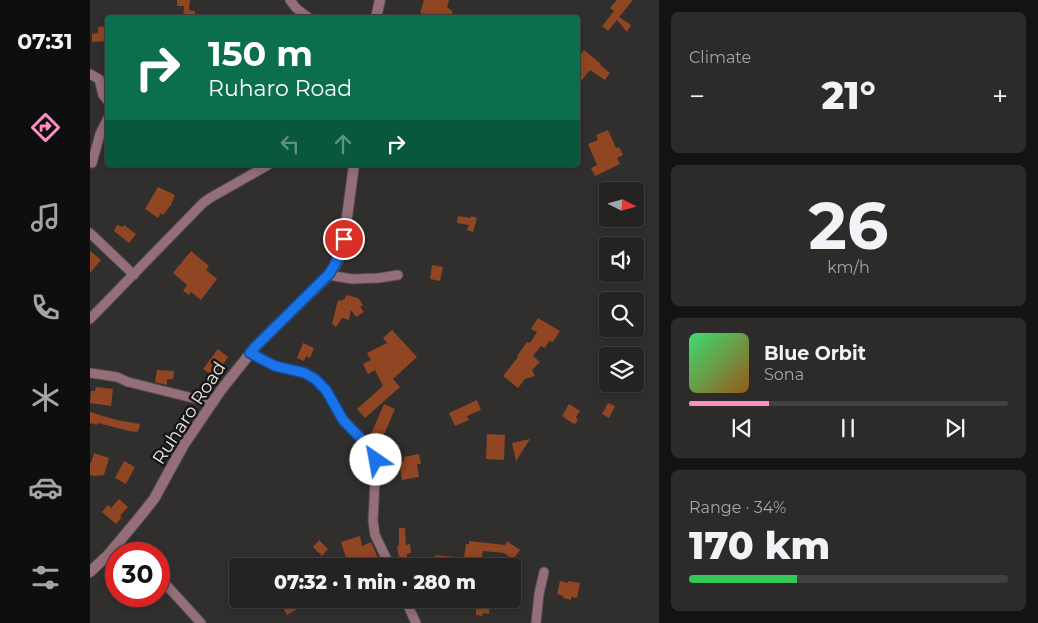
<!DOCTYPE html>
<html lang="en">
<head>
<meta charset="utf-8">
<style>
	body { margin:0; font-family:Montserrat,sans-serif; background:#2d2b2a; color:#f1f3f6; height:100vh; display:flex; flex-direction:column; font-size:19px; white-space:nowrap }
	* { box-sizing:border-box; margin:0 }
	p { font-size:16px; color:#a3a4a5 }
	.icon { flex:none; width:28px; height:28px; fill:none; stroke:currentColor; stroke-width:2; stroke-linecap:round; stroke-linejoin:round }
	.map { position:relative; flex:1; overflow:hidden }
	.drawer { display:flex; flex-direction:column; gap:12px; padding:12px; background:#141313; width:379px }
	.drawer>* { flex:none }
	.top-card { position:absolute; left:15px; top:15px; width:475px; height:152px; border-radius:5px; box-shadow:0 2px 8px #0003,0 0 0 1px #424040; background:#0b6e4f; color:#fff; overflow:hidden }
	.needle { width:32px; rotate:96deg }
	.controls { position:absolute; left:509px; top:182px; display:grid; gap:10px }
	.controls a { display:grid; place-items:center; width:45px; height:45px; border-radius:5px; background:#252322; box-shadow:0 2px 8px #0003,0 0 0 1px #424040; font-size:25px }
	.speed { position:absolute; left:15px; top:542px; display:flex; gap:10px; font-size:25px; font-weight:700; text-align:center }
	.speed>* { display:grid; place-content:center; width:65px; height:65px; border-radius:50%; background:#252322; box-shadow:0 2px 8px #0003,0 0 0 1px #424040; line-height:1 }
	.speed .limit { border:8px solid #d22; background:#fff; color:#111 }
	.pin { position:absolute; display:grid; place-items:center; width:42px; height:42px; color:#fff; margin:-21px; border:2px solid #fff; border-radius:50%; box-shadow:0 1px 5px #0007 }
	.me { position:absolute; width:55px; margin:-28px; rotate:327deg; stroke-linejoin:round; filter:drop-shadow(0 0 4px #0008) }
	.turn { display:flex; align-items:center; gap:18px; height:105px; padding:0 20px; font-size:22px }
	.turn .icon { width:65px; height:65px; stroke-width:2.5 }
	.turn b { display:block; font-size:35px; line-height:42px }
	.lanes { display:flex; align-items:center; height:48px; padding:0 20px; background:#0003; justify-content:center; gap:25px; direction:ltr }
	.lanes .off { opacity:.35 }
	.big { font-size:38px; font-weight:800; line-height:1.1 }
	.drawer .tile { flex:1; display:flex; flex-direction:column; justify-content:center; gap:8px; min-width:0; padding:0 18px; border-radius:8px; background:#2d2b2a }
	.drawer .dial { align-items:center; gap:0 }
	.dial b { font-size:65px; line-height:1 }
	.song { display:flex; align-items:center; gap:15px }
	.cover { width:60px; height:60px; border-radius:8px; background:linear-gradient(135deg,hsl(140 70% 55%),hsl(30 70% 35%)) }
	.played { height:5px; border-radius:2px; background:linear-gradient(90deg,#fc8fc1 25%,#424040 25%) }
	.keys { display:flex; justify-content:space-around; direction:ltr }
	.heat { display:flex; justify-content:space-between; align-items:center; font-size:28px; direction:ltr }
	.charge { height:8px; border-radius:4px; background:linear-gradient(90deg,#34c759 34%,#424040 0) }
	.trip { position:absolute; left:139px; top:558px; width:292px; height:50px; border-radius:5px; background:#252322; box-shadow:0 2px 8px #0003,0 0 0 1px #424040; font-weight:800; line-height:50px; text-align:center }
	main { display:flex; flex:1; min-height:0 }
	.tab-bar { display:flex; flex-direction:column; width:90px; justify-content:space-around; align-items:center; background:#0f0e0e; color:#a3a4a5 }
	.tab-bar .icon { width:35px; height:35px }
	.tab-bar .current { color:#fc8fc1 }
	.tab-bar b { font-size:22px; color:#f1f3f6 }
	.map>svg:first-child { display:block }
	.building { fill:#904523 }
	.lines { fill:none; stroke-linecap:round; stroke-linejoin:round }
	.minor-casing { stroke:#4f4d4b; stroke-width:11 }
	.tertiary-casing { stroke:#4f4d4b; stroke-width:12 }
	.minor { stroke:#946e78; stroke-width:9 }
	.tertiary { stroke:#946e78; stroke-width:10 }
	.route-casing { stroke:#114b97; stroke-width:12 }
	.route { stroke:#1a73e8; stroke-width:9 }
	.labels { text-anchor:middle; dominant-baseline:central; stroke-width:5; stroke-linejoin:round; paint-order:stroke }
	.street-label { font-size:18px; fill:#eceae9; stroke:#181716 }
</style>
</head>
<body>
<main>
<nav class="tab-bar">
<b>07:31</b>
<svg class="icon current" aria-label="directions" viewBox="0 0 24 24"><path d="M12 3l9 9-9 9-9-9zM9 14v-3h6M13 9l2 2-2 2"/></svg>
<svg class="icon" aria-label="music" viewBox="0 0 24 24"><path d="M9 18V5l10-2v13"/><circle cx="6" cy="18" r="3"/><circle cx="16" cy="16" r="3"/></svg>
<svg class="icon" aria-label="phone" viewBox="0 0 24 24"><path d="M5 4h4l2 5-3 2q2 4 5 5l2-3 5 2v4C11 20 4 13 5 4z"/></svg>
<svg class="icon" aria-label="climate" viewBox="0 0 24 24"><path d="M12 3v18M4 7l16 10M4 17L20 7"/></svg>
<svg class="icon" aria-label="car" viewBox="0 0 24 24"><path d="M5 17H2v-5l4-1 3-4h7l3 4 3 1v5h-3M9 17h6M6 11h13"/><circle cx="7" cy="17" r="2"/><circle cx="17" cy="17" r="2"/></svg>
<svg class="icon" aria-label="filters" viewBox="0 0 24 24"><path d="M4 7h16M4 17h16"/><circle cx="9" cy="7" r="2"/><circle cx="15" cy="17" r="2"/></svg>
</nav>
<div class="map">
<svg width="570" height="623" viewBox="0 0 570 623">
	<rect width="100%" height="100%" fill="#312f2d"/>
	<path class="building" d="M87 0H100L99 10 105 11V18H93L94 6H87Z
		M334 0H359L357 7 363 12 359 18H346L330 13Z
		M527 0H543L529 17 541 25 537 32 527 20 518 31 512 26 524 11 520 8Z
		M17 26V41L2 42V34L8 33V27Z
		M494 50 511 64 510 65 520 73 515 80 500 70 488 85V58Z
		M518 130 526 148 529 147 533 155 527 158 530 164 505 176 501 168 507 165 498 144 508 140 506 135Z
		M68 187 85 195 81 205 73 215 71 213 68 218 55 209Z
		M368 216 381 218V216L387 218 383 232 377 230 379 225 367 223Z
		M27 225 33 227 34 225 46 234 39 243 24 231Z
		M0 251 11 260 0 273Z
		M101 251 119 266 116 270 127 279 111 300 101 292 99 295 93 291 97 285 83 273Z
		M342 265 353 267 350 281 340 279Z
		M256 295 268 298 273 305 270 307 274 312 266 317 261 310 259 320 252 318 246 327 242 324 248 300 252 301V299L254 300Z
		M448 318 470 331 463 342 459 341 455 348 451 346 443 356 450 362 442 370 445 376 435 379 428 388 413 376 428 357 427 356 437 342 440 343 447 332 441 329Z
		M302 330 327 357 303 379 310 387 275 418 267 409 293 386 285 370 278 374 273 364 281 360 277 353 297 343 293 338Z
		M213 343 224 348 220 358 216 356 214 361 207 358Z
		M128 349 138 357 124 377 113 369Z
		M67 370 84 371 83 379H77V385L65 382Z
		M6 387 23 389 21 406 0 403 1 391H5Z
		M387 400 391 410 377 416 379 420 365 426 359 413Z
		M518 403 525 406 519 418 512 414Z
		M294 404 305 409 292 439 281 434Z
		M479 404 490 411 486 417 488 420 485 424 482 423 472 416Z
		M0 412 27 420 50 424 49 429 47 432 39 431 8 423 7 425 0 423Z
		M397 434 415 435 414 460 396 459Z
		M440 439 426 461 422 443Z
		M4 453 19 458 14 475 4 476 0 475V463H1Z
		M329 454 331 464H327L329 477 312 480 309 462 314 461V457Z
		M34 461 45 467 36 484 25 478Z
		M29 499 38 507 30 516 32 517 26 524 12 512 18 505 21 508Z
		M309 528H315L316 545 320 544 321 553 317 554V557L309 558 307 546H309Z
		M270 536 272 546 281 542 288 558 277 564 278 566H246L257 561 251 542Z
		M229 540 238 549 232 556 223 547Z
		M379 541 415 545 417 541 430 550 423 559 414 553 393 551 391 562 383 561 382 566H344L345 555 374 558 376 544H379Z
		M470 581 478 583V581L490 583 487 598 481 597V600L473 598V596L467 594Z
		M201 599 206 610 197 615 191 604Z
		M386 606 400 607 399 614 393 613 392 616 386 615Z"/>
	<g class="lines">
		<defs>
			<path id="minor" d="M200 0 206 8 219 18
				M0 74 9 79 13 95 18 101
				M0 161 2 163 10 134 18 118
				M0 233 44 275
				M239 275 262 279 288 278 308 275
				M0 319 113 203 120 198 178 165
				M160 353 185 366 215 373 225 379 236 390 253 420 283 451 286 460 283 521 285 535 300 566
				M0 373 27 377 38 382 123 403
				M69 577 111 623
				M315 599 326 623
				M446 623 449 594 454 572"/>
			<path id="tertiary" d="M286 18 290 0
				M0 572 18 555 48 519 64 499 93 446 131 390 166 346 239 275 245 266 249 258 254 239 264 165"/>
		</defs>
		<use href="#minor" class="minor-casing"/>
		<use href="#tertiary" class="tertiary-casing"/>
		<use href="#minor" class="minor"/>
		<use href="#tertiary" class="tertiary"/>
	</g>
	<g class="lines">
		<defs>
			<path id="route" d="M254 239C250 252 247 263 239 274L166 346 160 353 185 366 215 373 225 379 236 390 253 420 283 451 286 460"/>
		</defs>
		<use href="#route" class="route-casing"/>
		<use href="#route" class="route"/>
	</g>
	<g class="labels">
		<g class="street-label">
			<text transform="translate(99 413) rotate(-57)">Ruharo Road</text>
		</g>
	</g>
</svg>
<div class="controls">
<a><svg class="needle" viewBox="-14 -14 28 28"><path d="M0-13l5 13h-10z" fill="#e53935"/><path d="M0 13l5-13h-10z" fill="#a3a4a5"/></svg></a>
<a><svg class="icon" aria-label="sound" viewBox="0 0 24 24"><path d="M4 9h4l5-4v14l-5-4H4zM17 9q2 3 0 6"/></svg></a>
<a><svg class="icon" aria-label="search" viewBox="0 0 24 24"><circle cx="10" cy="10" r="6"/><path d="M15 15l6 6"/></svg></a>
<a><svg class="icon" aria-label="layers" viewBox="0 0 24 24"><path d="M12 4l9 5-9 5-9-5zM3 14l9 5 9-5"/></svg></a>
</div>
<div class="speed"><div class="limit">30</div></div>
<div class="pin" style="left:254px;top:239px;background:#d93025"><svg class="icon" aria-label="arrive" viewBox="0 0 24 24"><path d="M6 21V4h12l-3 4 3 4H6"/></svg></div>
<svg class="me" style="left:286px;top:460px" viewBox="-20 -20 40 40"><circle r="19" fill="#fff"/><path d="M0-13L10 11 0 6-10 11z" fill="#1a73e8"/></svg>
<div class="trip">07:32 · 1 min · 280 m</div>
<div class="top-card">
<div class="turn"><svg class="icon" aria-label="right" viewBox="0 0 24 24"><path d="M7 20v-9h11M14 6l5 5-5 5"/></svg><div><b>150 m</b>Ruharo Road</div></div>
<div class="lanes"><svg class="icon off" aria-label="left" viewBox="0 0 24 24"><path d="M17 20v-9H6M10 6l-5 5 5 5"/></svg><svg class="icon off" aria-label="ahead" viewBox="0 0 24 24"><path d="M12 20V5M6 11l6-6 6 6"/></svg><svg class="icon" aria-label="right" viewBox="0 0 24 24"><path d="M7 20v-9h11M14 6l5 5-5 5"/></svg></div>
</div>
</div>
<section class="drawer">
<div class="tile"><p>Climate</p>
<div class="heat"><a>−</a><b class="big">21°</b><a>+</a></div>
</div>
<div class="tile dial"><b>26</b><p>km/h</p></div>
<div class="tile">
<div class="song"><i class="cover"></i><div><b>Blue Orbit</b><p>Sona</p></div></div>
<div class="played"></div>
<div class="keys"><svg class="icon" aria-label="previous" viewBox="0 0 24 24"><path d="M18 5L8 12l10 7zM5 5v14"/></svg><svg class="icon" aria-label="pause" viewBox="0 0 24 24"><path d="M8 5v14M16 5v14"/></svg><svg class="icon" aria-label="next" viewBox="0 0 24 24"><path d="M6 5l10 7-10 7zM19 5v14"/></svg></div>
</div>
<div class="tile"><p>Range · 34%</p><b class="big">170 km</b><div class="charge"></div></div>
</section>
</main>
</body>
</html>
